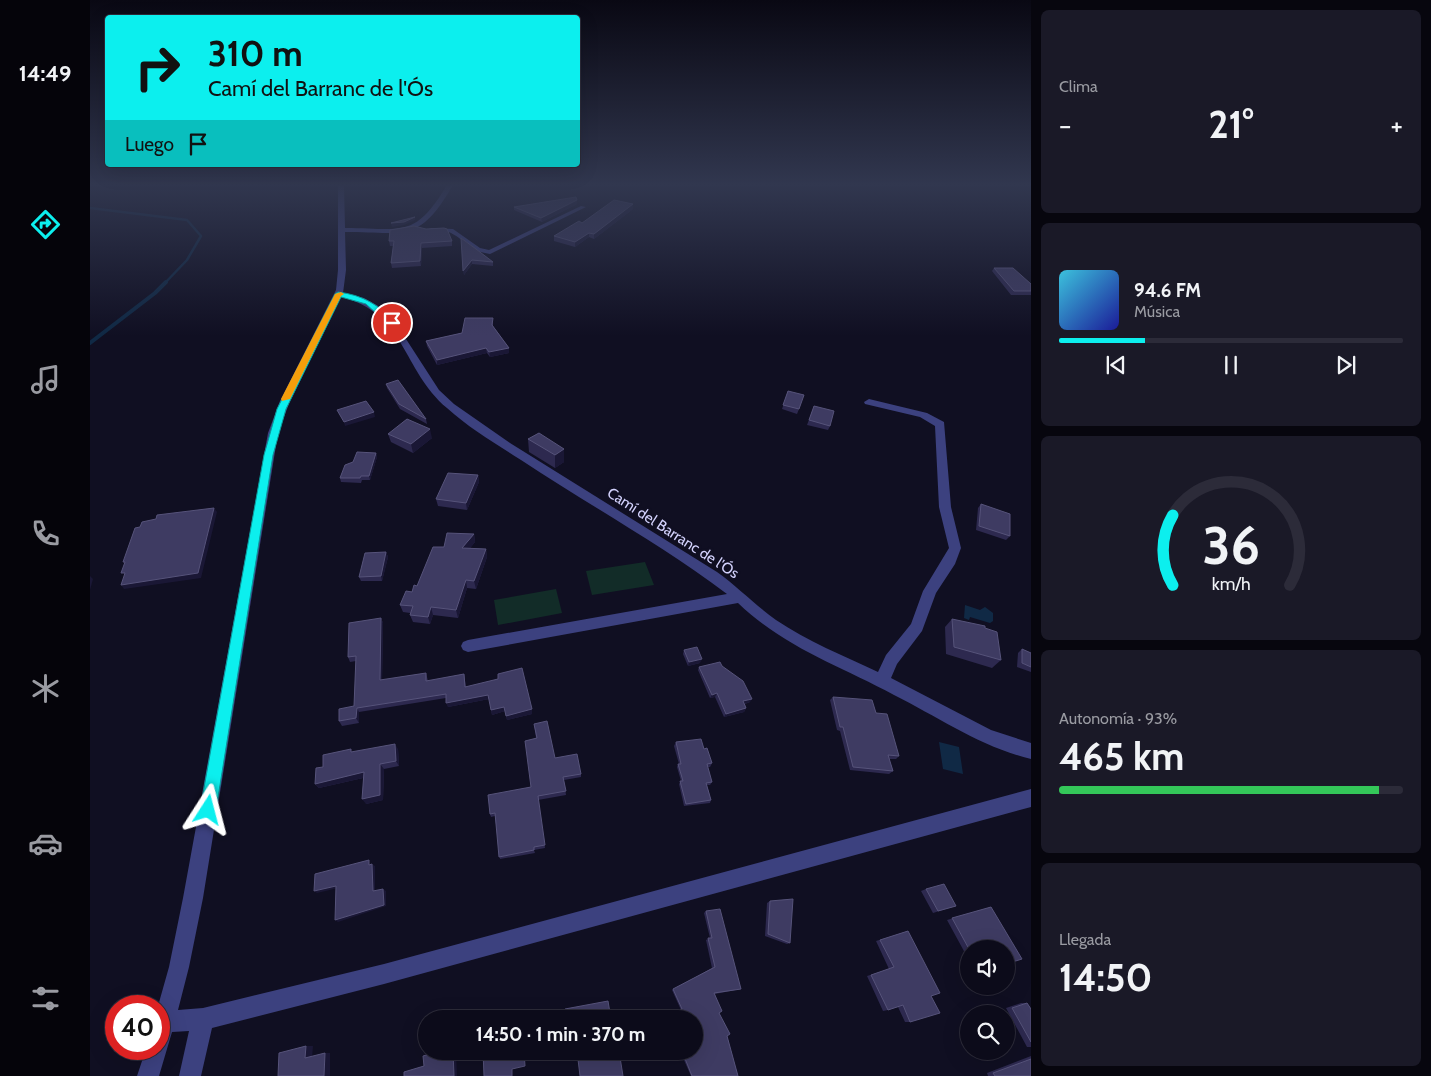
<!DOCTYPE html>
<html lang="es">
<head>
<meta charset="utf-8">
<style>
	body { margin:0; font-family:Cabin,sans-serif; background:#1a1927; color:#f1f3f6; height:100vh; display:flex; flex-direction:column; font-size:19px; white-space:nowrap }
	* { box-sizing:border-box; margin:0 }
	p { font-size:16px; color:#9a9ba2 }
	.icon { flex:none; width:28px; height:28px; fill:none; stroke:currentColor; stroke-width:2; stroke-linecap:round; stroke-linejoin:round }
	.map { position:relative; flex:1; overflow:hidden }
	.side { display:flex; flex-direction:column; gap:10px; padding:10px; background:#07060e; width:400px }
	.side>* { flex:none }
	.top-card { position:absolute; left:15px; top:15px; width:475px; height:152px; border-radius:5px; box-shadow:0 5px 20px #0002,0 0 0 1px #2c2b39; background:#0cefee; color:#111; overflow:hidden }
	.tools { position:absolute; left:870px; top:940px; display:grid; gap:10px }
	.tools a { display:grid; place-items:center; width:55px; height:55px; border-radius:50%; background:#0c0b1a; box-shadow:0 5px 20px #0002,0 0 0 1px #2c2b39; font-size:25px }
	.speed { position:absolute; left:15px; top:995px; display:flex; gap:10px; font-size:25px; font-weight:700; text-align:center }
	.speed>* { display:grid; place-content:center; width:65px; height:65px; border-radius:50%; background:#0c0b1a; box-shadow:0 5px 20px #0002,0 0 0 1px #2c2b39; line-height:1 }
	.speed .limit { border:8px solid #d22; background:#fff; color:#111 }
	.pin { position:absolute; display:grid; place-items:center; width:42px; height:42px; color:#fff; margin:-21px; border:2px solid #fff; border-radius:50%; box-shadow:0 1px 5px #0007 }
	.me { position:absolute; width:55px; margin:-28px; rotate:9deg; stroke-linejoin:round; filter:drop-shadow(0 0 4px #0008) }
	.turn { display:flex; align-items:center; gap:18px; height:105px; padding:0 20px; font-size:22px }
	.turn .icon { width:65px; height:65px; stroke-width:2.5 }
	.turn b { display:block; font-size:35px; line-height:42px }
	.then { display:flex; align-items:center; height:48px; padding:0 20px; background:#0003; gap:10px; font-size:19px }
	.big { font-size:38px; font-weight:800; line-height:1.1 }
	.side .tile { flex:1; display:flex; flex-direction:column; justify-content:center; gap:8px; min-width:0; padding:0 18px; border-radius:8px; background:#1a1927 }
	.side .dial { align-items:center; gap:0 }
	.dial svg { height:130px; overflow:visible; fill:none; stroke:#2c2b39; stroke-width:7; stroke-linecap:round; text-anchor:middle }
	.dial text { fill:#f1f3f6; stroke:none }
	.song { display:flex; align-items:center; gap:15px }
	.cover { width:60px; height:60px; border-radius:8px; background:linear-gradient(135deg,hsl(190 70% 55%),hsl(240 70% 35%)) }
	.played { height:5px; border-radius:2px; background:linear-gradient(90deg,#0cefee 25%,#2c2b39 25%) }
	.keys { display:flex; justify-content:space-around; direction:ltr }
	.heat { display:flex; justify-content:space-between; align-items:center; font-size:28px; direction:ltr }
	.charge { height:8px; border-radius:4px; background:linear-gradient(90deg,#34c759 93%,#2c2b39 0) }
	.trip { position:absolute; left:328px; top:1010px; width:285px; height:50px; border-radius:25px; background:#0c0b1a; box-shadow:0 5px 20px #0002,0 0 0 1px #2c2b39; font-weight:800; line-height:50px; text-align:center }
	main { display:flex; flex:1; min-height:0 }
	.tabs { display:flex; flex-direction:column; width:90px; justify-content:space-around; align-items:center; background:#05040a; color:#9a9ba2 }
	.tabs .icon { width:35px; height:35px }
	.tabs .on { color:#0cefee }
	.tabs b { font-size:22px; color:#f1f3f6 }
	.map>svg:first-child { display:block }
	.green { fill:#122c28 }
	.water { fill:#102945 }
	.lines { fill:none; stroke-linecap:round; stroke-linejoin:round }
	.stream-far1 { stroke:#102945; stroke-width:2.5 }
	.stream { stroke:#102945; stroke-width:4 }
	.minor { fill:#3c417f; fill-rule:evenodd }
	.wall { fill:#2d294f }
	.shaded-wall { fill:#1a1735 }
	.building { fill:#3e3b62; stroke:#56537a }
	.route { fill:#0cefee; stroke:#089b9b }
	.slow { fill:#f59e0b }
	.labels { text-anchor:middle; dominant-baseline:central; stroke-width:5; stroke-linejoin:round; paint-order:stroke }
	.street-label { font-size:15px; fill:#d3d2fd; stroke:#100f22 }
</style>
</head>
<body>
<main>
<nav class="tabs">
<b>14:49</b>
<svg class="icon on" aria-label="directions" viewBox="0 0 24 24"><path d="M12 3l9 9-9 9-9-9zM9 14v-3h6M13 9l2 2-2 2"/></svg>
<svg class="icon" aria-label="music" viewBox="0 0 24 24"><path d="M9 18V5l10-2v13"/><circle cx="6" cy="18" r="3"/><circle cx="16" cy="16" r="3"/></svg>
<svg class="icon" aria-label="phone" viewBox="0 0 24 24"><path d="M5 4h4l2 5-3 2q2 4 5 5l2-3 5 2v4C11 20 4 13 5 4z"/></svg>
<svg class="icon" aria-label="climate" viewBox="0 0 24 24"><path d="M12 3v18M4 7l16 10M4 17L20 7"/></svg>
<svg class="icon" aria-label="car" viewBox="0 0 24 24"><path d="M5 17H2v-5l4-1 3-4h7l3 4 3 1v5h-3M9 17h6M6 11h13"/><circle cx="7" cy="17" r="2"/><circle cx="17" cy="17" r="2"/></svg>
<svg class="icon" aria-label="filters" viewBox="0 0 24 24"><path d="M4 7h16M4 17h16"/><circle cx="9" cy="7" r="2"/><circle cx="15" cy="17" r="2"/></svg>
</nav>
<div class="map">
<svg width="941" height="1076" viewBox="0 0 941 1076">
	<rect width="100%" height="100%" fill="#100f22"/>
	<path class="green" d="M555 562 564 585 502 595 496 571Z
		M466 589 472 613 408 625 404 600Z"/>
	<path class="water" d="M875 605 890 610 895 607 903 613V621L900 623 880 617 879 620 874 618Z
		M849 742 869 747 873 774 853 769Z"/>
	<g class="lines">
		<path class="stream-far1" d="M0 208 97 220 111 236 97 260 75 283"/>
		<path class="stream" d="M0 343 65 293 76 282"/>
		<path class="minor" d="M248 185H254L255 228C312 228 324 240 357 185H363C329 244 315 232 255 232L256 270 253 293 274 298 292 308 305 322 349 390 364 404 420 443 627 572C648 587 665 605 686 620 717 641 754 656 788 672L796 655 821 624 833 591 859 548 849 507 845 426 830 417 775 404 774 402 779 399 837 413 854 422 861 507 871 548 865 564 846 593 832 631 807 664 801 678 901 730 941 743V759C891 747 850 718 804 695 748 665 695 648 648 603L378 652 373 650 371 646 373 642 378 640 637 594C572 545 499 505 431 460 406 444 379 428 357 408 312 370 316 313 251 297L200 401 188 433 113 898 99 967 88 1010 113 1008 294 964 941 789V807L294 984 122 1028 111 1076H89L99 1031 82 1032 69 1076H47L56 1049H69L68 1006 79 967 93 898 178 433 190 401 246 290 248 270Z
			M491 206 496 207 400 254C379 251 378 242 361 233 354 230 344 234 338 230L341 228 363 229 390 248 399 250Z"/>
	</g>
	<path class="wall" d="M487 200V204L452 222 424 210V207Z
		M543 209 504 239 499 237 485 247 464 241V236L492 223Z
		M371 238 403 262V266L382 264 374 275Z
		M299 241H362V246L332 248 331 266 302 268 301 263 303 246H300Z
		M904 268 941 284V295H921L902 271Z
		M403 318V326L419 348V353L400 357 397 353 347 365 337 346 336 341 372 333Z
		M296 384 336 419 337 424 310 409 297 388Z
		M698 391 709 409 707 414 692 409Z
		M724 406 740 426 738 430 717 425Z
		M449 433 474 462 465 468 439 452 438 439Z
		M298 434 342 438 323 453 301 442Z
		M286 453 287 457 280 480H272L271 483 251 482 250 478 263 462Z
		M388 475 389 482 377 510 348 506 346 499Z
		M891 504 920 536 916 540 886 530 888 508Z
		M384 534 385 542 380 548 396 549 397 557 386 589 377 588 368 618 343 615 340 624 323 622 320 615V613L313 612 310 605 327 586 354 547Z
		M296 552 298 557 292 581H271L269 577Z
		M291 618 293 623 292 680 336 673 338 681 374 674 376 687 442 709V714L417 720 415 711 402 715 399 699 358 707 356 698 269 712V723L252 726 249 721 264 706 266 661 260 662 258 657Z
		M862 619 895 628 911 660 902 668 856 654 855 627Z
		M932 649 941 653V672L927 667 928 653Z
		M594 650 610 663 598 666 593 654Z
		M632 666 660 702 655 704 656 708 654 712 634 717 625 697 620 698 608 670 609 667Z
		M743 697 786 713 809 756 806 759H799L803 771 799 774 760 770 750 731 747 730 740 700Z
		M444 724 465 758 491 774V777L474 780 476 795 448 800 455 848 444 850 445 853 410 859 405 816 401 817 400 814 441 787 446 738Z
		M586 742 614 749 622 763 620 767H617L622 782 620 785H617L621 800 620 803 594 806 589 784 591 781 587 767 588 764H589L584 746Z
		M308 749 309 766 294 769 293 800 276 804 273 778 229 788 225 784 233 767 263 752Z
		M836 889 866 906 843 913 831 891Z
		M680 901 700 943 697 944 675 936 677 903Z
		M901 907 916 949H879V952L875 953 857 920Z
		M616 911 651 989 625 994 629 1013 637 1036 648 1076H601L590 1051H604V1019H577L591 1010 582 990 622 968 616 940 620 938 614 913Z
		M818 931 841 996 820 1022H815L808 1007 798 1010 793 1011 777 976 799 969 786 941Z
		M931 1003H937L941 1009V1047H937L916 1008Z
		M941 1056V1076H898L897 1073Z"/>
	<path class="shaded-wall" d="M487 200V204L452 222 451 218Z
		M543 204V209L504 239V234Z
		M325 217V220L314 225 302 227 301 223Z
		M499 233V237L485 247V242Z
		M331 243 332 248 331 266 330 261Z
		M382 260V264L374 275 373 271Z
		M396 348 397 353 347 365V360Z
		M419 348V353L400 357 399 352Z
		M284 412 285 417 255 426 254 422Z
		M340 429 342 438 323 453 321 444Z
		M474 449V462L465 468V455Z
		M286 453 287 457 280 480 279 476Z
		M388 475 389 482 377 510 376 503Z
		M124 508 127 512 111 578 34 589 31 585Z
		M384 534 385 542 374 556 372 548Z
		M396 549 397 557 386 589 384 581Z
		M296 552 298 557 292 581 291 576Z
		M0 576 3 579 0 590Z
		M376 580 377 588 368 618 366 610Z
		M341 607 343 615 340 624 338 617Z
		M291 618 293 623 292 685 290 680Z
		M612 659 610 663 598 666 599 662Z
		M627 693 625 697 620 698 622 695Z
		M398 695 399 699 358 707 356 703Z
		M662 699 660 702 651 705 653 701Z
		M414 707 415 711 402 715 401 710Z
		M267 708 269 712V723L266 718Z
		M656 708 654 712 634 717 636 714Z
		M442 709V714L417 720 416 716Z
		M305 744 308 749 309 766 306 761Z
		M290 764 294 769 293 800 276 804 272 799Z
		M274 772 277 777 229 788 225 784Z
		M282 864 285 866V893L283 891Z
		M246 886 248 888 227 893 224 891Z
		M293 889 296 891V906L248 922 245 920Z
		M216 1046H223L222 1058H215Z
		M363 1051H366L367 1076H364Z
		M235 1053H240V1076H234Z"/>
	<path class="building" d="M486 197 487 200 451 218 424 207Z
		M524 200 543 204 504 234 499 233 485 242 464 236 489 221 492 223Z
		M325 217 314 222 301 223Z
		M324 226 336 229 354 228 357 229 362 241 331 243 330 261 301 263 304 241H299L300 230Z
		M371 238 386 249 403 262 382 260 373 271Z
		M904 268H923L941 284V291H924Z
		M375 318H403L402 325 419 348 399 352 396 348 347 360 336 341 372 333Z
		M308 380 336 419 309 404 296 384Z
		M698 391 714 395 709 409 693 405Z
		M276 401 284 412 254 422 247 410Z
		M724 406 744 411 740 426 719 420Z
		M317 419 340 429 321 444 298 434Z
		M449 433 474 449 465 455 438 439Z
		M267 452 286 453 279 476H271L270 478H250L255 465 263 462Z
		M358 473 388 475 376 503 346 499Z
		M891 504 920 514V536L889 526Z
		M124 508 108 573 31 585 35 573H31L35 562H33L45 528 50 527 52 522 66 519 67 515Z
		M357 533 384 534 372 548 396 549 384 581 376 580 366 610 341 607 338 617 320 615 323 606 310 605 316 591 322 592 324 585 327 586 343 547H354Z
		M296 552 291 576 269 577 275 553Z
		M291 618 290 680 336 673V681L374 674 375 687 408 679V674L432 668 442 709 416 716 414 707 401 710 398 695 356 703V694L267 708 266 718 249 721V709L264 706 266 656 258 657 259 623Z
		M862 619 895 626V628L907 632 911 660 864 647Z
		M607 647 612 659 599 662 594 650Z
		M932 649 941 653V667L932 663Z
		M630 662 632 666 653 681 662 699 653 701 656 708 636 714 627 693 622 695 609 667Z
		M743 697 782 700 786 713 797 714 809 756 798 755 803 771 763 767 753 727H750Z
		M457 721 465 758 487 754 491 774 473 777 476 791 448 796 455 845 444 847V850L409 857 405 813 400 814 398 795 441 787 435 741 447 738 444 724Z
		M611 739 614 749 617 748 622 763 617 764 622 782 616 783 621 800 596 804 590 781H593L588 764H591L586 742Z
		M305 744 306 761 290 764V795L272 799 274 772 225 784 226 768 233 767V755L261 749V752Z
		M279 860V865L282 864 283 891 293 889 294 905 245 920 246 886 224 891 225 874Z
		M854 884 866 906 848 911 836 889Z
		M703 899 700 943 678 934 680 901Z
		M901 907 932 959 916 964V949H879L862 918Z
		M630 909 651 989 624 993 632 1011 629 1013 640 1034 637 1036 648 1076H602L592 1051H604V1019L578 1018 592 1009 583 989 625 967 618 938H622L616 911Z
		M818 931 850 993 841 996 850 1013 820 1022 813 1005 798 1010 781 975 804 967 790 940Z
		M518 1001 521 1019H477L475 1009Z
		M937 1003 941 1009V1042L922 1008Z
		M216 1046 215 1058 235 1053 234 1076H188L189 1053Z
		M350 1051H363L364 1076H314V1072L334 1066 333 1056Z
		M393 1051H434L435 1066 422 1069V1076H394Z
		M487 1051H529L533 1076H490Z
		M941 1059V1076H905L903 1073Z"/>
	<linearGradient id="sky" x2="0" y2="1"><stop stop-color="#090813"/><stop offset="0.55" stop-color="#31374f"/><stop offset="1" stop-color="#31374f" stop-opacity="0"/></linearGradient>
	<rect width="941" height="336" fill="url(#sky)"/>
	<path class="route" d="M248 292C273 295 289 305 306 323L299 325 276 304 251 297 196 409 183 455 126 810 124 816 118 818 113 816 110 810 174 455 187 409 245 294Z"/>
	<path class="slow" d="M251 292 254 294 251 296 200 399 192 401 191 399 245 294Z"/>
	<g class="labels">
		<g class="street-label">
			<text transform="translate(583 533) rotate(33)">Camí del Barranc de l'Ós</text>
		</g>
	</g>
</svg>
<div class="tools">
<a><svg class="icon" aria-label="sound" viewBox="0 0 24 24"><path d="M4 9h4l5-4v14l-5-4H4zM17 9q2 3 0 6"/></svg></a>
<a><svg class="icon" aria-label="search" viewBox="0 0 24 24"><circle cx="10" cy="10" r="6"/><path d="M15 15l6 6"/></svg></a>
</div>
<div class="speed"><div class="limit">40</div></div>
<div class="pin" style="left:302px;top:323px;background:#d93025"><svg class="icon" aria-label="arrive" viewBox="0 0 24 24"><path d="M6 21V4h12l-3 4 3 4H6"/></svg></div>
<svg class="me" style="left:118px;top:810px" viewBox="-20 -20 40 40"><path d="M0-17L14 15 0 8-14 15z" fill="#0cefee" stroke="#fff" stroke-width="4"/></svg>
<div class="trip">14:50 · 1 min · 370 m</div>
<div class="top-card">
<div class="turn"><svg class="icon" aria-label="right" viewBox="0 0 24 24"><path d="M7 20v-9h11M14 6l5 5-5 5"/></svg><div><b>310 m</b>Camí del Barranc de l'Ós</div></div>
<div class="then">Luego<svg class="icon" aria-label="arrive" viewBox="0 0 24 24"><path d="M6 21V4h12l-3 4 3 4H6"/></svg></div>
</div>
</div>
<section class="side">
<div class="tile"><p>Clima</p>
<div class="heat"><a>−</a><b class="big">21°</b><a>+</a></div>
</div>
<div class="tile">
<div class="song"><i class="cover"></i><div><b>94.6 FM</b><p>Música</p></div></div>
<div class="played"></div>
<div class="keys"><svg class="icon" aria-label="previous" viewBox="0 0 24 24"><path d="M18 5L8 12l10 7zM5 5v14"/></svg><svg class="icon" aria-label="pause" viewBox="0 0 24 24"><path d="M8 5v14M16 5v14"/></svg><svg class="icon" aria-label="next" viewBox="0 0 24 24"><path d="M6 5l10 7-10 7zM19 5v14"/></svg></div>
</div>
<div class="tile dial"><svg viewBox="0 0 100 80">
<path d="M14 69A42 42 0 1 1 86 69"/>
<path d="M14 69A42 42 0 0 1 14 26" stroke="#0cefee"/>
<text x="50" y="56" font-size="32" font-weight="700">36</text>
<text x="50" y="72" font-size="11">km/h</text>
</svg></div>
<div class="tile"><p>Autonomía · 93%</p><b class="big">465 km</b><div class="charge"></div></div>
<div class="tile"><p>Llegada</p><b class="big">14:50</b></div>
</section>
</main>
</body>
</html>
